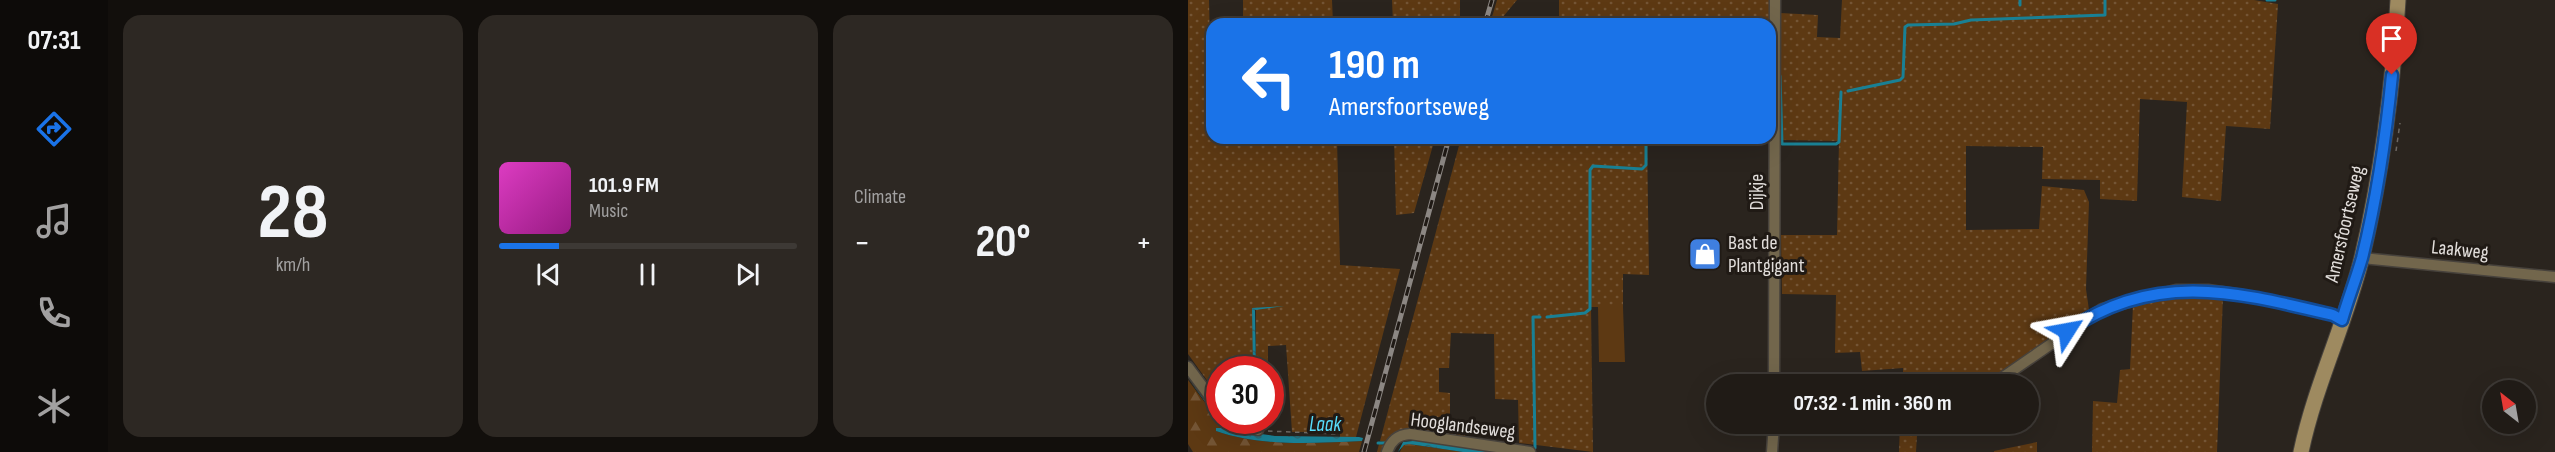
<!DOCTYPE html>
<html lang="en">
<head>
<meta charset="utf-8">
<style>
	body { margin:0; font-family:"Sofia Sans Condensed",sans-serif; background:#2d2823; color:#f1f3f6; height:100vh; display:flex; flex-direction:column; font-size:22px; white-space:nowrap }
	* { box-sizing:border-box; margin:0 }
	p { font-size:20px; color:#a2a1a1 }
	.icon { flex:none; width:33px; height:33px; fill:none; stroke:currentColor; stroke-width:2; stroke-linecap:round; stroke-linejoin:round }
	.map { position:relative; flex:1; overflow:hidden }
	.drawer { display:flex; flex-direction:column; gap:15px; padding:15px; background:#120f0c; width:1080px }
	.drawer>* { flex:none }
	.hud { position:absolute; left:18px; top:18px; width:570px; height:126px; border-radius:18px; box-shadow:0 6px 24px #0002,0 0 0 2px #3d3935; background:#1a73e8; color:#fff; overflow:hidden }
	.needle { width:39px; rotate:329deg }
	.buttons { position:absolute; left:1294px; top:380px; display:grid; gap:12px }
	.buttons a { display:grid; place-items:center; width:54px; height:54px; border-radius:50%; background:#201b16; box-shadow:0 6px 24px #0002,0 0 0 2px #3d3935; font-size:30px }
	.speed { position:absolute; left:18px; top:356px; display:flex; gap:12px; font-size:30px; font-weight:700; text-align:center }
	.speed>* { display:grid; place-content:center; width:78px; height:78px; border-radius:50%; background:#201b16; box-shadow:0 6px 24px #0002,0 0 0 2px #3d3935; line-height:1 }
	.speed .limit { border:9px solid #d22; background:#fff; color:#111 }
	.pin { position:absolute; display:grid; place-items:center; width:51px; height:51px; color:#fff; margin:-62px -26px; border-radius:50% 50% 50% 0; rotate:-45deg; box-shadow:0 0 6px #0007 }
	.pin .icon { rotate:45deg }
	.me { position:absolute; width:66px; margin:-33px; rotate:56deg; stroke-linejoin:round; filter:drop-shadow(0 0 4px #0008) }
	.turn { display:flex; align-items:center; gap:21px; height:126px; padding:0 24px; font-size:27px }
	.turn .icon { width:78px; height:78px; stroke-width:2.5 }
	.turn b { display:block; font-size:42px; line-height:51px }
	.big { font-size:45px; font-weight:700; line-height:1.1 }
	.drawer .widget { flex:1; display:flex; flex-direction:column; justify-content:center; gap:9px; min-width:0; padding:0 21px; border-radius:18px; background:#2d2823 }
	.drawer .dial { align-items:center; gap:0 }
	.dial b { font-size:78px; line-height:1 }
	.song { display:flex; align-items:center; gap:18px }
	.cover { width:72px; height:72px; border-radius:9px; background:linear-gradient(135deg,hsl(310 70% 55%),hsl(310 70% 35%)) }
	.played { height:6px; border-radius:3px; background:linear-gradient(90deg,#1a73e8 20%,#3d3935 20%) }
	.keys { display:flex; justify-content:space-around; direction:ltr }
	.heat { display:flex; justify-content:space-between; align-items:center; font-size:33px; direction:ltr }
	.drawer .tiles { flex:1; display:grid; gap:15px; grid-template-columns:repeat(3,1fr) }
	.trip { position:absolute; left:518px; top:374px; width:333px; height:60px; border-radius:30px; background:#201b16; box-shadow:0 6px 24px #0002,0 0 0 2px #3d3935; font-weight:700; line-height:60px; text-align:center }
	main { display:flex; flex:1; min-height:0 }
	.dock { display:flex; flex-direction:column; width:108px; justify-content:space-around; align-items:center; background:#0d0b09; color:#a2a1a1 }
	.dock .icon { width:42px; height:42px }
	.dock .on { color:#1a73e8 }
	.dock b { font-size:27px; color:#f1f3f6 }
	.map>svg:first-child { display:block }
	.grass { fill:url(#grass-dots) }
	.forest { fill:url(#forest-firs) }
	.pitch { fill:#5d3913 }
	.water { fill:url(#water-ripples) }
	.lines { fill:none; stroke-linecap:round; stroke-linejoin:round }
	.stream { stroke:#198094; stroke-width:3 }
	.minor-casing { stroke:#47423c; stroke-width:13 }
	.secondary-casing { stroke:#47423c; stroke-width:17 }
	.path { stroke:#6d6863; stroke-width:1.5; stroke-dasharray:4.5 4.5; stroke-linecap:butt }
	.minor { stroke:#72664c; stroke-width:10 }
	.secondary { stroke:#9e8a60; stroke-width:15 }
	.rail-casing { stroke:#8c8783; stroke-width:5 }
	.rail { stroke:#201a15; stroke-width:3; stroke-dasharray:9; stroke-linecap:butt }
	.route-casing { stroke:#114b97; stroke-width:15 }
	.route { stroke:#1a73e8; stroke-width:10 }
	.labels { text-anchor:middle; dominant-baseline:central; stroke-width:6; stroke-linejoin:round; paint-order:stroke }
	.street-label { font-size:20px; fill:#e2dedb; stroke:#201a15 }
	.poi-label { font-size:20px; fill:#e2dedb; stroke:#201a15; text-anchor:start }
	.water-label { font-size:21px; font-style:italic; fill:#57ddfb; stroke:#201a15 }
</style>
</head>
<body>
<main>
<nav class="dock">
<b>07:31</b>
<svg class="icon on" aria-label="directions" viewBox="0 0 24 24"><path d="M12 3l9 9-9 9-9-9zM9 14v-3h6M13 9l2 2-2 2"/></svg>
<svg class="icon" aria-label="music" viewBox="0 0 24 24"><path d="M9 18V5l10-2v13"/><circle cx="6" cy="18" r="3"/><circle cx="16" cy="16" r="3"/></svg>
<svg class="icon" aria-label="phone" viewBox="0 0 24 24"><path d="M5 4h4l2 5-3 2q2 4 5 5l2-3 5 2v4C11 20 4 13 5 4z"/></svg>
<svg class="icon" aria-label="climate" viewBox="0 0 24 24"><path d="M12 3v18M4 7l16 10M4 17L20 7"/></svg>
</nav>
<section class="drawer">
<div class="tiles">
<div class="widget dial"><b>28</b><p>km/h</p></div>
<div class="widget">
<div class="song"><i class="cover"></i><div><b>101.9 FM</b><p>Music</p></div></div>
<div class="played"></div>
<div class="keys"><svg class="icon" aria-label="previous" viewBox="0 0 24 24"><path d="M18 5L8 12l10 7zM5 5v14"/></svg><svg class="icon" aria-label="pause" viewBox="0 0 24 24"><path d="M8 5v14M16 5v14"/></svg><svg class="icon" aria-label="next" viewBox="0 0 24 24"><path d="M6 5l10 7-10 7zM19 5v14"/></svg></div>
</div>
<div class="widget"><p>Climate</p>
<div class="heat"><a>−</a><b class="big">20°</b><a>+</a></div>
</div>
</div>
</section>
<div class="map">
<svg width="1367" height="452" viewBox="0 0 1367 452">
	<defs>
		<pattern id="grass-dots" width="8" height="8" patternUnits="userSpaceOnUse" patternTransform="scale(1.5)"><rect width="8" height="8" fill="#5d3913"/><path d="M2 2h.1M6 6h.1" fill="none" stroke="#745535" stroke-width="1.8" stroke-linecap="round"/></pattern>
		<pattern id="forest-firs" width="22" height="20" patternUnits="userSpaceOnUse" patternTransform="scale(1.5)"><rect width="22" height="20" fill="#5d3913"/><path d="M5 1l3.5 6h-7zM16 11l3.5 6h-7z" fill="#745535"/></pattern>
		<pattern id="water-ripples" width="26" height="14" patternUnits="userSpaceOnUse" patternTransform="scale(1.5)"><rect width="26" height="14" fill="#198094"/><path d="M2 4q2-2 4 0t4 0M15 11q2-2 4 0t4 0" fill="none" stroke="#2a6873"/></pattern>
	</defs>
	<rect width="100%" height="100%" fill="#2a241e"/>
	<path class="grass" d="M0 0H21L24 138H149L152 265 212 269 168 437 152 438V432H104L98 345 80 346V365L68 366V309L65 308V369H32L31 397 0 354Z
		M55 0H144L145 24H55Z
		M204 0H272V24H205Z
		M309 0H329L309 24H302Z
		M371 0H581L582 24H371Z
		M654 0H1066L1090 4 1082 129 1038 126 1033 201 994 197 999 102 952 99 949 201 912 199V180L854 179 855 147 778 146V230L851 229 854 186 896 190 901 202 898 289 901 310 797 384H715V368L674 371 672 352 647 353 648 295 594 294 593 235H649L651 141 593 140 592 13 630 15 629 37 652 38Z
		M206 138H247L226 213 208 215Z
		M273 138H459L461 275 435 274V307H403L405 452 331 443 330 400 307 399 306 334 263 333 261 368H251V392L262 393V421L278 422 277 438 215 430 197 452H189L191 444 196 445 197 442 192 441Z
		M999 293 1035 296 1029 452H904L905 401 929 403 932 370 942 369 945 305Z
		M712 423H740L739 435H729L728 452H711Z
		M849 442V452H806V451Z"/>
	<path class="forest" d="M0 380 33 424V428H28V431C74 447 126 443 174 441L171 452H5L0 444Z
		M221 444 275 452H212L215 445Z"/>
	<path class="pitch" d="M410 307H435L437 362H411Z"/>
	<path class="water" d="M96 306 67 310 68 369H65L64 308Z
		M0 378 38 429 87 436 171 437 175 438 174 441C126 443 74 447 28 431V428H33V424Z
		M225 441H235L301 452H275L221 444 216 445 210 452 215 442Z"/>
	<g class="lines">
		<path class="stream" d="M1079 0H1087
			M832 5V0
			M592 76 594 144H648L651 142 653 92
			M660 91 712 80 715 77 717 27 720 25 766 24 783 20 917 15V0
			M359 317 397 313 402 309V170L405 166 454 169 458 165V138
			M190 443H197
			M347 448 345 317H352"/>
		<defs>
			<path id="minor" d="M1174 258 1367 277
				M0 367 32 410
				M586 384 587 0
				M805 384 914 309 988 290H1020L1060 296 1145 315 1154 320
				M42 420 48 424 70 430
				M585 428 618 423
				M199 452C203 441 209 435 222 434L342 452
				M584 452 586 423"/>
			<path id="secondary" d="M1113 452C1127 385 1158 323 1174 257 1194 172 1205 86 1210 0"/>
		</defs>
		<use href="#minor" class="minor-casing"/>
		<use href="#secondary" class="secondary-casing"/>
		<path class="path" d="M1208 151 1212 123
			M80 431 151 434"/>
		<use href="#minor" class="minor"/>
		<use href="#secondary" class="secondary"/>
		<defs>
			<path id="rail" d="M297 24 304 0
				M176 452 261 138"/>
		</defs>
		<use href="#rail" class="rail-casing"/>
		<use href="#rail" class="rail"/>
	</g>
	<g class="lines">
		<defs>
			<path id="route" d="M879 331C967 270 1049 292 1145 315L1154 320C1160 299 1168 279 1174 258 1189 198 1198 136 1204 75"/>
		</defs>
		<use href="#route" class="route-casing"/>
		<use href="#route" class="route"/>
	</g>
	<defs>
		<symbol id="shop-square" viewBox="-11 -11 22 22"><rect x="-9" y="-9" width="18" height="18" rx="4" fill="#3f7fe0" stroke="#201a15"/><path d="M-5-2.5h2.3a2.7 3.5 0 0 1 5.4 0H5L5.5 6h-11ZM-1.5-2.5h3a1.5 2.3 0 0 0-3 0Z" fill="#fff"/></symbol>
	</defs>
	<g fill-rule="evenodd">
		<use href="#shop-square" x="498" y="235" width="38" height="38"/>
	</g>
	<g class="labels">
		<g class="street-label">
			<text transform="translate(569 192) rotate(-90)">Dijkje</text>
			<text transform="translate(1157 224) rotate(-77)">Amersfoortseweg</text>
			<text transform="translate(1272 250) rotate(6)">Laakweg</text>
			<text transform="translate(275 426) rotate(7)">Hooglandseweg</text>
		</g>
		<g class="poi-label">
			<text x="540" y="243">Bast de<tspan x="540" dy="23">Plantgigant</tspan></text>
		</g>
		<g class="water-label">
			<text x="137" y="424">Laak</text>
		</g>
	</g>
</svg>
<div class="buttons">
<a><svg class="needle" viewBox="-14 -14 28 28"><path d="M0-13l5 13h-10z" fill="#e53935"/><path d="M0 13l5-13h-10z" fill="#a2a1a1"/></svg></a>
</div>
<div class="speed"><div class="limit">30</div></div>
<div class="pin" style="left:1204px;top:75px;background:#d93025"><svg class="icon" aria-label="arrive" viewBox="0 0 24 24"><path d="M6 21V4h12l-3 4 3 4H6"/></svg></div>
<svg class="me" style="left:879px;top:331px" viewBox="-20 -20 40 40"><path d="M0-17L14 15 0 8-14 15z" fill="#1a73e8" stroke="#fff" stroke-width="4"/></svg>
<div class="trip">07:32 · 1 min · 360 m</div>
<div class="hud">
<div class="turn"><svg class="icon" aria-label="left" viewBox="0 0 24 24"><path d="M17 20v-9H6M10 6l-5 5 5 5"/></svg><div><b>190 m</b>Amersfoortseweg</div></div>
</div>
</div>
</main>
</body>
</html>
